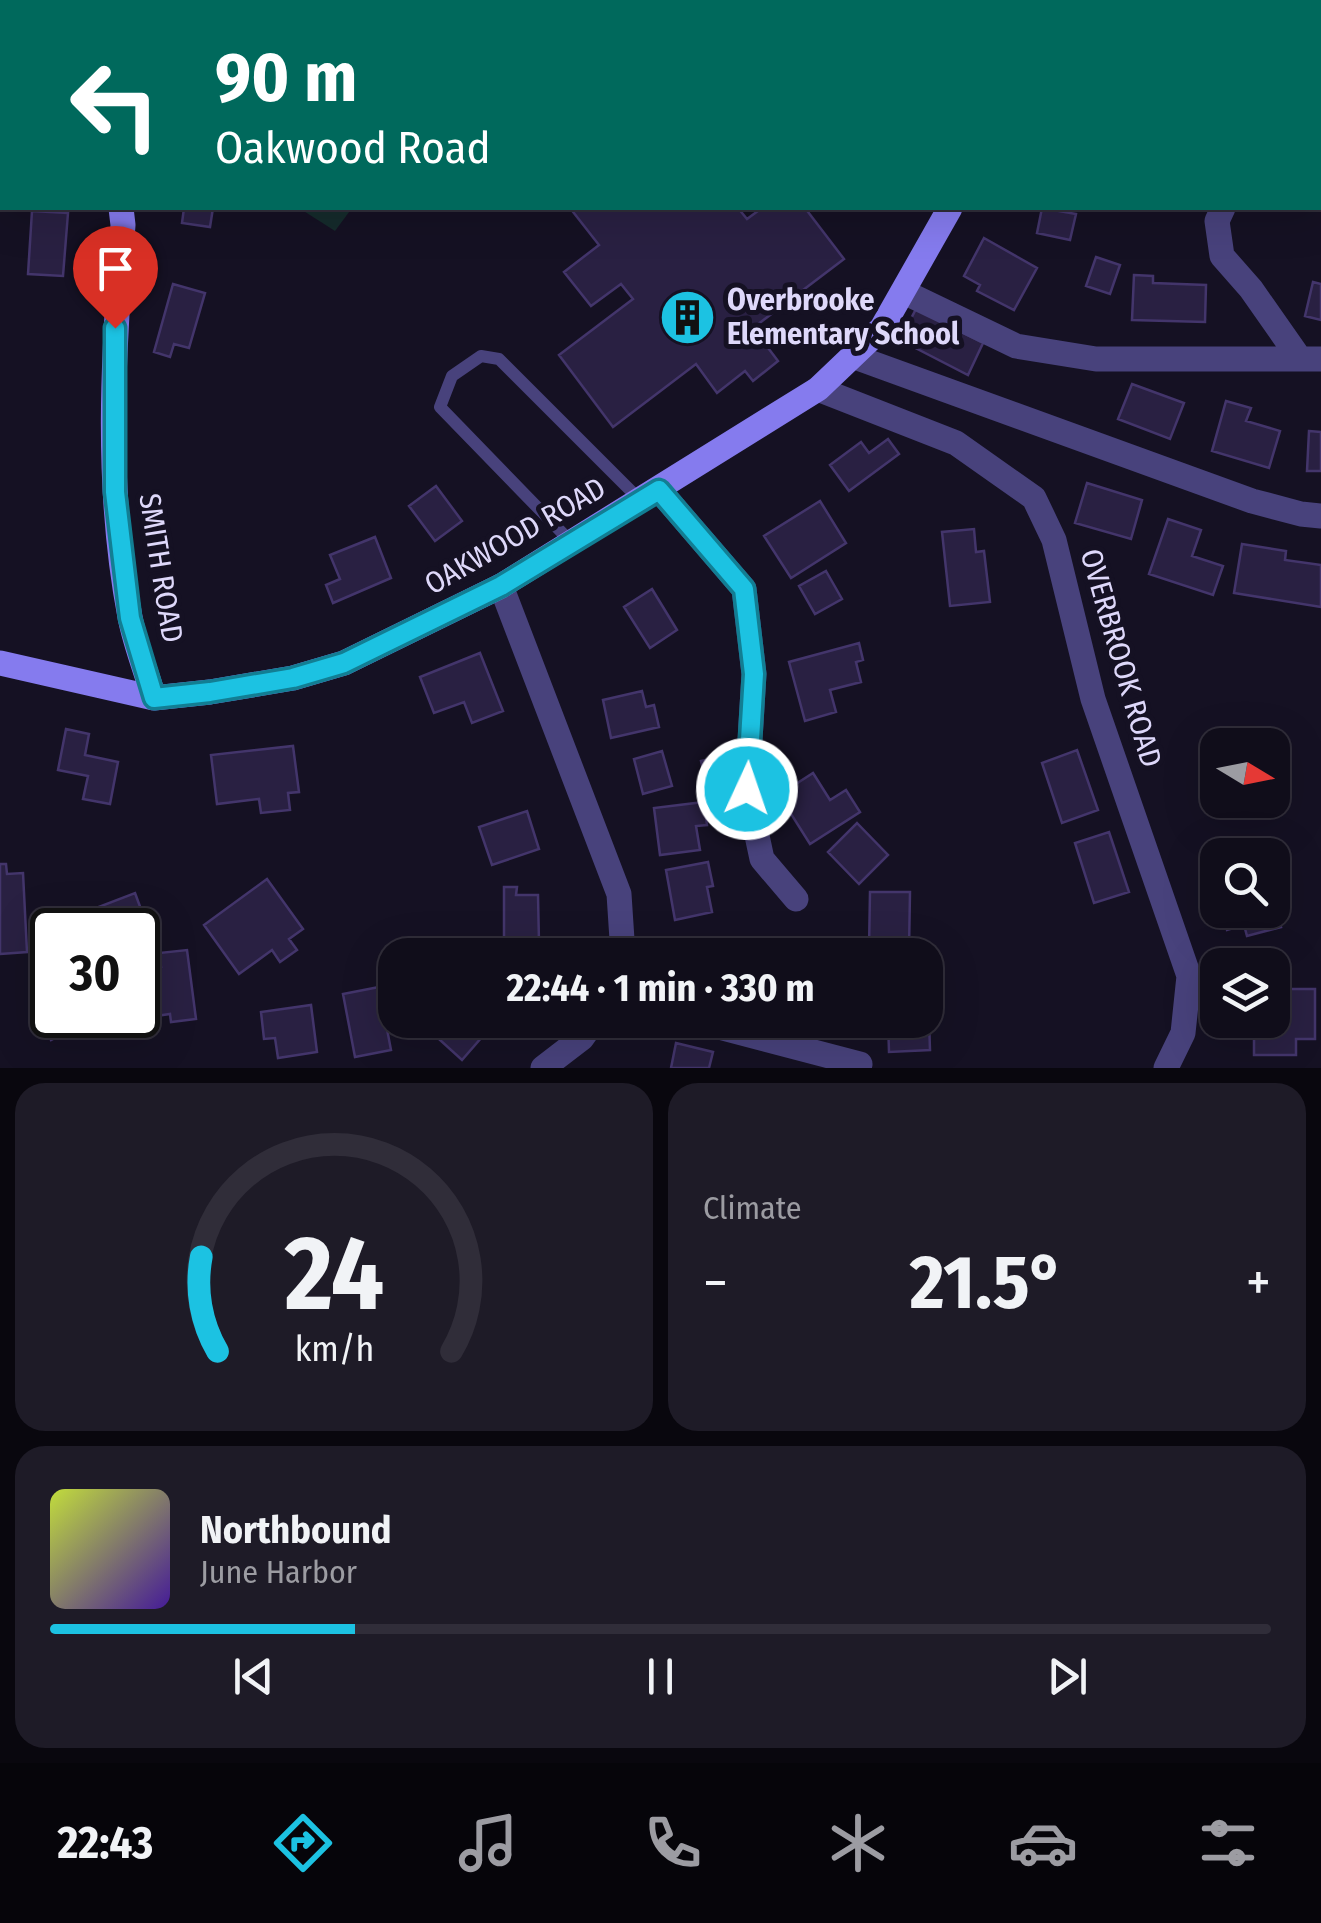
<!DOCTYPE html>
<html lang="en">
<head>
<meta charset="utf-8">
<style>
	body { margin:0; font-family:"Fira Sans Condensed",sans-serif; background:#1e1b27; color:#f1f3f6; height:100vh; display:flex; flex-direction:column; font-size:38px; white-space:nowrap }
	* { box-sizing:border-box; margin:0 }
	p { font-size:32px; color:#9c9ca2 }
	.icon { flex:none; width:55px; height:55px; fill:none; stroke:currentColor; stroke-width:2; stroke-linecap:round; stroke-linejoin:round }
	.map { position:relative; height:1068px; overflow:hidden }
	.panel { display:flex; flex-direction:column; gap:15px; padding:15px; background:#09070e; flex:1 }
	.panel>* { flex:none }
	.banner { position:absolute; left:0px; top:0px; width:1322px; height:210px; box-shadow:0 10px 40px #0002,0 0 0 2px #302d39; background:#00695c; color:#fff; overflow:hidden }
	.needle { width:65px; rotate:100deg }
	.fabs { position:absolute; left:1200px; top:728px; display:grid; gap:20px }
	.fabs a { display:grid; place-items:center; width:90px; height:90px; border-radius:20px; background:#100d1a; box-shadow:0 10px 40px #0002,0 0 0 2px #302d39; font-size:50px }
	.speed { position:absolute; left:30px; top:908px; display:flex; gap:20px; font-size:50px; font-weight:700; text-align:center }
	.speed>* { display:grid; place-content:center; width:130px; height:130px; border-radius:50%; background:#100d1a; box-shadow:0 10px 40px #0002,0 0 0 2px #302d39; line-height:1 }
	.speed .limit { border:5px solid #111; border-radius:15px; background:#fff; color:#111 }
	.pin { position:absolute; display:grid; place-items:center; width:85px; height:85px; color:#fff; margin:-102px -42px; border-radius:50% 50% 50% 0; rotate:-45deg; box-shadow:0 0 10px #0007 }
	.pin .icon { rotate:45deg }
	.me { position:absolute; width:110px; margin:-55px; rotate:3deg; stroke-linejoin:round; filter:drop-shadow(0 0 8px #0008) }
	.turn { display:flex; align-items:center; gap:35px; height:210px; padding:0 50px; font-size:45px }
	.turn .icon { width:130px; height:130px; stroke-width:2.5 }
	.turn b { display:block; font-size:70px; line-height:85px }
	.big { font-size:75px; font-weight:700; line-height:1.1 }
	.panel .widget { flex:1; display:flex; flex-direction:column; justify-content:center; gap:15px; min-width:0; padding:0 35px; border-radius:30px; background:#1e1b27 }
	.panel .dial { align-items:center; gap:0 }
	.dial svg { height:260px; overflow:visible; fill:none; stroke:#302d39; stroke-width:7; stroke-linecap:round; text-anchor:middle }
	.dial text { fill:#f1f3f6; stroke:none }
	.song { display:flex; align-items:center; gap:30px }
	.cover { width:120px; height:120px; border-radius:15px; background:linear-gradient(135deg,hsl(70 70% 55%),hsl(260 70% 35%)) }
	.played { height:10px; border-radius:5px; background:linear-gradient(90deg,#1cc2e2 25%,#302d39 25%) }
	.keys { display:flex; justify-content:space-around; direction:ltr }
	.heat { display:flex; justify-content:space-between; align-items:center; font-size:55px; direction:ltr }
	.panel .tiles { flex:1; display:grid; gap:15px; grid-template-columns:1fr 1fr }
	.widget:last-child { grid-column:span 2 }
	.trip { position:absolute; left:378px; top:938px; width:565px; height:100px; border-radius:30px; background:#100d1a; box-shadow:0 10px 40px #0002,0 0 0 2px #302d39; font-weight:700; line-height:100px; text-align:center }
	.tabs { display:flex; height:160px; justify-content:space-around; align-items:center; background:#06050a; color:#9c9ca2 }
	.tabs .icon { width:70px; height:70px }
	.tabs .on { color:#1cc2e2 }
	.tabs b { font-size:45px; color:#f1f3f6 }
	.map>svg:first-child { display:block }
	.green { fill:#152b2c }
	.building { fill:#292042; stroke:#43356b; stroke-width:2.5 }
	.lines { fill:none; stroke-linecap:round; stroke-linejoin:round }
	.lane { stroke:#48427c; stroke-width:12 }
	.street { stroke:#48427c; stroke-width:25 }
	.secondary { stroke:#857bee; stroke-width:25 }
	.route-casing { stroke:#127e93; stroke-width:25 }
	.route { stroke:#1cc2e2; stroke-width:18 }
	.labels { text-anchor:middle; dominant-baseline:central; stroke-width:10; stroke-linejoin:round; paint-order:stroke }
	.poi-label { font-size:30px; font-weight:bold; fill:#ded8fa; stroke:#151123; text-anchor:start }
	.street-label { font-size:30px; fill:#ded8fa; stroke:#151123 }
</style>
</head>
<body>
<div class="map">
<svg width="1321" height="1068" viewBox="0 0 1321 1068">
	<rect width="100%" height="100%" fill="#151123"/>
	<path class="green" d="M299 208H352L335 231Z"/>
	<path class="building" d="M184 208H213L210 227 182 223Z
		M570 208H738L747 219 762 208H805L844 259 753 328 778 361 753 381 745 371 717 393 696 364 613 427 559 355 633 299 621 284 591 306 564 272 599 245Z
		M1042 208 1076 214 1070 240 1037 233Z
		M32 211 68 213 63 276 28 274Z
		M984 238 1037 268 1014 310 977 291 980 285 964 276Z
		M1096 257 1120 265 1110 294 1086 286Z
		M1134 275 1153 276V283L1206 285 1205 322 1132 320Z
		M1313 282 1321 284V320L1305 316Z
		M173 284 205 293 189 348 174 344 170 357 154 352Z
		M916 309 983 343 968 375 900 340Z
		M1132 384 1184 403 1170 439 1118 419Z
		M1226 401 1251 408 1246 421 1280 431 1269 468 1212 451Z
		M1309 431 1321 432V471H1307Z
		M888 439 899 454 849 491 830 465 861 442 869 453Z
		M1087 483 1142 500 1131 539 1075 523Z
		M436 486 462 521 435 541 409 506Z
		M820 501 846 543 791 578 764 536Z
		M1168 519 1201 530 1192 556 1223 566 1213 595 1149 574Z
		M974 529 976 552 984 551 990 602 950 606 942 532Z
		M375 537 391 578 333 603 326 585 340 579 330 555Z
		M1242 544 1286 551 1285 560 1321 565V607L1234 593Z
		M826 571 842 599 815 614 799 586Z
		M652 589 677 630 650 648 624 607Z
		M859 643 863 660 856 662 861 682 830 690 836 712 805 721 789 662Z
		M480 653 503 711 472 723 464 702 434 713 420 677Z
		M642 691 646 707 654 705 659 727 611 738 603 700Z
		M66 729 89 734 85 755 118 762 110 804 83 799 88 776 58 770Z
		M293 746 299 792 288 793 290 810 261 813 259 799 217 804 211 755Z
		M1077 750 1098 810 1062 823 1042 763Z
		M662 751 672 786 643 794 634 759Z
		M725 756 731 781 707 787 701 761Z
		M813 773 830 800 846 790 860 812 810 844 779 795Z
		M704 802 707 825 696 826 700 850 660 855 654 808Z
		M527 811 539 849 492 865 479 827Z
		M857 823 888 855 859 884 828 852Z
		M1109 832 1129 892 1094 903 1075 843Z
		M1218 855V893L1208 858Z
		M708 862 713 886 707 887 712 912 675 920 666 870Z
		M0 864H6L7 874 23 873 27 952 0 954Z
		M267 879 303 929 289 939 297 950 280 962 272 950 239 974 204 925Z
		M504 887H517L516 895H538L539 943 504 944Z
		M870 892H910L909 950 869 949Z
		M135 893 145 920 119 930H65L62 921Z
		M1272 894 1281 927 1247 936 1244 925 1227 930 1222 910H1272Z
		M674 940 722 948 721 955H672Z
		M187 950 196 1019 171 1022 170 1014 115 1022 114 1015H138V970L161 967 159 953Z
		M379 987 391 1050 355 1057 343 994Z
		M925 989H928L930 1050 889 1052 888 1020H925Z
		M1272 989H1315V1039H1296V1055H1254V1020H1272Z
		M52 1003V1015H84L87 1021 51 1040 36 1011Z
		M311 1005 317 1052 278 1058 275 1038 264 1039 261 1012Z
		M418 1020H477L488 1030 462 1060Z
		M676 1043 713 1052 709 1068H671Z"/>
	<g class="lines">
		<path class="lane" d="M572 543 440 407 452 376 481 356 499 359 641 501"/>
		<path class="street" d="M1320 138 1321 137
			M1223 208 1217 221 1222 256 1251 289 1300 359
			M904 292 1016 346 1096 359H1321
			M855 357 1252 501 1301 514 1321 516
			M818 389 956 443 1034 498 1054 540 1093 699 1189 976 1183 1033 1166 1068
			M659 490 744 589 754 674 747 789 762 859 796 899
			M501 586 619 894 623 955
			M692 1020 860 1064
			M543 1068 582 1038 595 1020"/>
		<path class="secondary" d="M114 2V0
			M1076 2 1078 0
			M121 208 123 225C113 355 105 487 130 617 135 644 146 671 154 698
			M0 663 154 698 210 692 293 678 344 663 501 586 818 389 882 328 950 208"/>
	</g>
	<g class="lines">
		<defs>
			<path id="route" d="M115 328V492L130 618 154 698 210 692 293 678 344 663 501 586 659 490 744 589 754 674 747 789"/>
		</defs>
		<use href="#route" class="route-casing"/>
		<use href="#route" class="route"/>
	</g>
	<defs>
		<symbol id="building-disc" viewBox="-11 -11 22 22"><circle r="9.5" fill="#1cc2e2" stroke="#151123"/><path d="M-4-6H4V6H1V3H-1V6H-4ZM-2.5-4.3h1.7v1.8h-1.7ZM.8-4.3h1.7v1.8H.8ZM-2.5-1h1.7V.8h-1.7ZM.8-1h1.7V.8H.8Z" fill="#111"/></symbol>
	</defs>
	<g fill-rule="evenodd">
		<use href="#building-disc" x="656" y="286" width="63" height="63"/>
	</g>
	<g class="labels">
		<g class="poi-label">
			<text x="727" y="300">Overbrooke<tspan x="727" dy="34">Elementary School</tspan></text>
		</g>
		<g class="street-label">
			<text transform="translate(515 536) rotate(-30)">OAKWOOD ROAD</text>
			<text transform="translate(161 568) rotate(81)">SMITH ROAD</text>
			<text transform="translate(1121 658) rotate(74)">OVERBROOK ROAD</text>
		</g>
	</g>
</svg>
<div class="fabs">
<a><svg class="needle" viewBox="-14 -14 28 28"><path d="M0-13l5 13h-10z" fill="#e53935"/><path d="M0 13l5-13h-10z" fill="#9c9ca2"/></svg></a>
<a><svg class="icon" aria-label="search" viewBox="0 0 24 24"><circle cx="10" cy="10" r="6"/><path d="M15 15l6 6"/></svg></a>
<a><svg class="icon" aria-label="layers" viewBox="0 0 24 24"><path d="M12 4l9 5-9 5-9-5zM3 14l9 5 9-5"/></svg></a>
</div>
<div class="speed"><div class="limit">30</div></div>
<div class="pin" style="left:115px;top:328px;background:#d93025"><svg class="icon" aria-label="arrive" viewBox="0 0 24 24"><path d="M6 21V4h12l-3 4 3 4H6"/></svg></div>
<svg class="me" style="left:747px;top:789px" viewBox="-20 -20 40 40"><circle r="17" fill="#1cc2e2" stroke="#fff" stroke-width="3"/><path d="M0-11L8 9 0 5-8 9z" fill="#fff"/></svg>
<div class="trip">22:44 · 1 min · 330 m</div>
<div class="banner">
<div class="turn"><svg class="icon" aria-label="left" viewBox="0 0 24 24"><path d="M17 20v-9H6M10 6l-5 5 5 5"/></svg><div><b>90 m</b>Oakwood Road</div></div>
</div>
</div>
<section class="panel">
<div class="tiles">
<div class="widget dial"><svg viewBox="0 0 100 80">
<path d="M14 69A42 42 0 1 1 86 69"/>
<path d="M14 69A42 42 0 0 1 9 40" stroke="#1cc2e2"/>
<text x="50" y="56" font-size="32" font-weight="700">24</text>
<text x="50" y="72" font-size="11">km/h</text>
</svg></div>
<div class="widget"><p>Climate</p>
<div class="heat"><a>−</a><b class="big">21.5°</b><a>+</a></div>
</div>
<div class="widget">
<div class="song"><i class="cover"></i><div><b>Northbound</b><p>June Harbor</p></div></div>
<div class="played"></div>
<div class="keys"><svg class="icon" aria-label="previous" viewBox="0 0 24 24"><path d="M18 5L8 12l10 7zM5 5v14"/></svg><svg class="icon" aria-label="pause" viewBox="0 0 24 24"><path d="M8 5v14M16 5v14"/></svg><svg class="icon" aria-label="next" viewBox="0 0 24 24"><path d="M6 5l10 7-10 7zM19 5v14"/></svg></div>
</div>
</div>
</section>
<nav class="tabs">
<b>22:43</b>
<svg class="icon on" aria-label="directions" viewBox="0 0 24 24"><path d="M12 3l9 9-9 9-9-9zM9 14v-3h6M13 9l2 2-2 2"/></svg>
<svg class="icon" aria-label="music" viewBox="0 0 24 24"><path d="M9 18V5l10-2v13"/><circle cx="6" cy="18" r="3"/><circle cx="16" cy="16" r="3"/></svg>
<svg class="icon" aria-label="phone" viewBox="0 0 24 24"><path d="M5 4h4l2 5-3 2q2 4 5 5l2-3 5 2v4C11 20 4 13 5 4z"/></svg>
<svg class="icon" aria-label="climate" viewBox="0 0 24 24"><path d="M12 3v18M4 7l16 10M4 17L20 7"/></svg>
<svg class="icon" aria-label="car" viewBox="0 0 24 24"><path d="M5 17H2v-5l4-1 3-4h7l3 4 3 1v5h-3M9 17h6M6 11h13"/><circle cx="7" cy="17" r="2"/><circle cx="17" cy="17" r="2"/></svg>
<svg class="icon" aria-label="filters" viewBox="0 0 24 24"><path d="M4 7h16M4 17h16"/><circle cx="9" cy="7" r="2"/><circle cx="15" cy="17" r="2"/></svg>
</nav>
</body>
</html>
